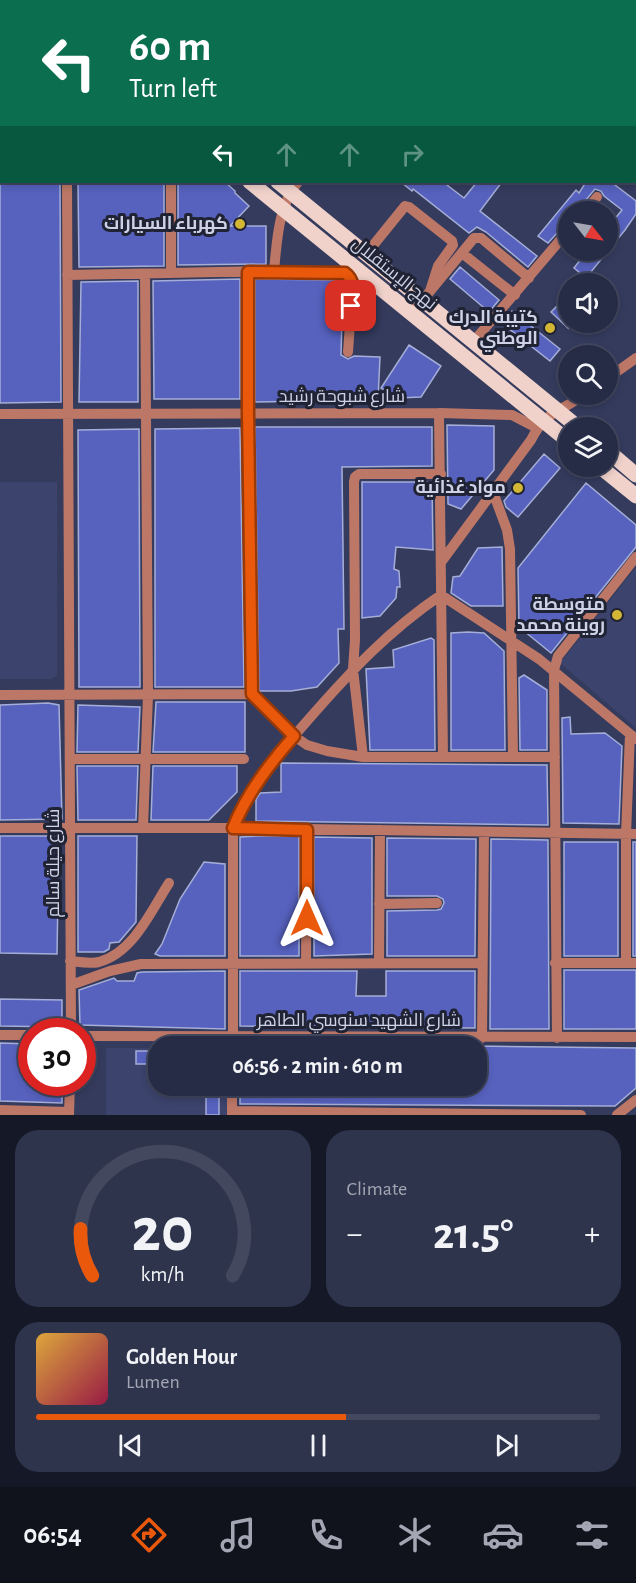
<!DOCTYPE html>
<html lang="en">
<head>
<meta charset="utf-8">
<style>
	body { margin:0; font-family:"Alegreya Sans",Cairo,sans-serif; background:#2f344d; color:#f1f3f6; height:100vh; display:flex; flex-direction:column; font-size:22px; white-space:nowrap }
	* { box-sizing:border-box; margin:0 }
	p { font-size:20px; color:#a4a7b3 }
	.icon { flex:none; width:33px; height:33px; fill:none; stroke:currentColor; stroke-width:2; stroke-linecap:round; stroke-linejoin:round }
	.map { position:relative; height:1115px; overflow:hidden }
	.drawer { display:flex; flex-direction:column; gap:15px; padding:15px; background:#151826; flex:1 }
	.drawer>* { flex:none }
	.hud { position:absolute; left:0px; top:0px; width:636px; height:183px; box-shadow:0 3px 9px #0003,0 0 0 2px #43485f; background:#0b6e4f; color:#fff; overflow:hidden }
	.needle { width:39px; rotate:121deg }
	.buttons { position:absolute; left:558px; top:201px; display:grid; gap:12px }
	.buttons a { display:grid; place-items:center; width:60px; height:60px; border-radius:50%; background:#272c46; box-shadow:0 3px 9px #0003,0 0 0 2px #43485f; font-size:30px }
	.speed { position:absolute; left:18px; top:1018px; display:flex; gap:12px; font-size:30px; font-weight:700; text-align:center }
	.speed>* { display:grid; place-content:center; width:78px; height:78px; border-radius:50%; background:#272c46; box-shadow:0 3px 9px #0003,0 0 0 2px #43485f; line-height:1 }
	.speed .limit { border:9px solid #d22; background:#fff; color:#111 }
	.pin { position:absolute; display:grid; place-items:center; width:51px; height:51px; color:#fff; margin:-26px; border-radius:12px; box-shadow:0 3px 9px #0006 }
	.me { position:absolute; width:66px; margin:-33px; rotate:0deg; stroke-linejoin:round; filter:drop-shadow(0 0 4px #0008) }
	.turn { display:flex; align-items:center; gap:21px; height:126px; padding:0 30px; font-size:27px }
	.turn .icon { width:78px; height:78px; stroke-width:2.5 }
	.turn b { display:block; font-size:42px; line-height:51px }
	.lanes { display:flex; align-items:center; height:57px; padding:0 30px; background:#0003; justify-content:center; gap:30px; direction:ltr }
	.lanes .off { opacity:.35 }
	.big { font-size:45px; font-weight:700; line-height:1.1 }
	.drawer .tile { flex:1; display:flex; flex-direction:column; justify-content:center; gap:9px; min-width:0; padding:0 21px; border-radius:24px; background:#2f344d }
	.drawer .dial { align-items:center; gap:0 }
	.dial svg { height:156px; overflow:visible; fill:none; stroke:#43485f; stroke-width:7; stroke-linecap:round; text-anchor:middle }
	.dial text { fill:#f1f3f6; stroke:none }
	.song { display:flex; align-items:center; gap:18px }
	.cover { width:72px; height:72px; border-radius:9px; background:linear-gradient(135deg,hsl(40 70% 55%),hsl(340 70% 35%)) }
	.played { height:6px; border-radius:3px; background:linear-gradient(90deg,#ea580c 55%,#43485f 55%) }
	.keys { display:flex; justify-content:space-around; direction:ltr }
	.heat { display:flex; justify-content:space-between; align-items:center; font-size:33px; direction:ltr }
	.drawer .tiles { flex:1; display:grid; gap:15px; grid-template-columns:1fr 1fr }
	.tile:last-child { grid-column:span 2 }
	.trip { position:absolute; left:148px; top:1036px; width:339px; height:60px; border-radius:24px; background:#272c46; box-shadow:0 3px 9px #0003,0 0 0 2px #43485f; font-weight:700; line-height:60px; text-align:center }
	.dock { display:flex; height:96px; justify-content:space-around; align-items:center; background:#10121c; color:#a4a7b3 }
	.dock .icon { width:42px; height:42px }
	.dock .current { color:#ea580c }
	.dock b { font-size:27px; color:#f1f3f6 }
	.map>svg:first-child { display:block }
	.built { fill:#3c436c }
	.building { fill:#5762bf; stroke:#a5aed7; stroke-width:1.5 }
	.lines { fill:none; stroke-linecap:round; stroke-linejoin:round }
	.minor { stroke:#bd7766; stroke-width:10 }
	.major { stroke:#f0d2cb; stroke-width:15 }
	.route-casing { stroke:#983908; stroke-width:15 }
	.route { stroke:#ea580c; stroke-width:10 }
	.poi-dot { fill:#d4b635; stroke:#202333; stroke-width:2 }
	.labels { text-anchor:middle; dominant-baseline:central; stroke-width:6; stroke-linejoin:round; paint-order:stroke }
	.poi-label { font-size:18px; font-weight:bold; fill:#cdd2e7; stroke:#202333; text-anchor:end }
	.street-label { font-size:18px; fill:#cdd2e7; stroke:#202333 }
</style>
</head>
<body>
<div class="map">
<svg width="636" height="1115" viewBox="0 0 636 1115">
	<rect width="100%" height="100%" fill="#343b5d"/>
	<path class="built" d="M0 482H57V675L52 679H0Z
		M636 567V728L560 663Z
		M106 1048H159V1086H227V1115H106Z"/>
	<path class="building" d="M0 182H60L61 402 0 403Z
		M78 182H164V266L79 267Z
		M178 182H225L235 191V193L249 206 230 226H266V264L178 265Z
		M401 182H443L464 198 477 182H502L480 211 537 256 528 267 486 232 477 227 469 233 413 189 412 191Z
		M586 182H611L636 201V214L625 230 586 278 574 268 588 250H608V227L622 210 604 196 601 191 595 189 576 212H568V221L548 243 538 236 576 190 579 193Z
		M460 267 499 300 489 312 450 279Z
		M240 279V399H154L153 281Z
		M255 279 343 280 341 355 348 359 354 356 380 357 378 400 255 402Z
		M138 281V402H79L81 282Z
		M561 302 568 309V328L551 312Z
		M512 311 560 349 550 361 503 324Z
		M409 345 441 366 421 397 398 398 381 388Z
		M447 425 494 426V470L461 509 448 504Z
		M255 427H432V466L342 467 344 629H338L339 663 317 687 291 691H259Z
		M240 428 244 687H155V429Z
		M139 429 140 687H79L78 430Z
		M544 454 560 468 518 517 506 507 504 501Z
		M362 482H432L433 550 396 547 394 569 399 571 400 587H397L396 598 380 616 362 618Z
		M586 483 636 525V547L551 653 519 627 518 568Z
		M502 547 503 606H471L451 593 453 577 460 576 478 548Z
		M468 632 484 633 504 651 505 750H451V633Z
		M431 638 434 640 435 750H370L366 669 394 667 393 650Z
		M524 675 547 690V750H520L519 678Z
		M156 702H245V752H153Z
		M48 703 59 705 62 819 0 820V705Z
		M78 705 140 707 138 752H77Z
		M570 717 571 734 605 733 622 746 619 824 563 823 562 718Z
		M281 763 547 765 548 825 256 821V799L260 793 281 792Z
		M77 766H138L136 820H78Z
		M153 766H237V792L209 820H151Z
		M0 836H59L57 954 0 953Z
		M78 836H137L136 922 119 942 110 943 109 949 104 952H78Z
		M256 836H299V956H240V837Z
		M314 837 372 838V954L314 956Z
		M387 838 476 839 475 956H387V911L437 910 441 909 444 903 443 899 437 896H387Z
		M491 839 548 840 549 1029H490Z
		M564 842H618V956H564Z
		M633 842H636V956H633Z
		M204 862 225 864V956H160L155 954 162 944 180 899Z
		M564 970H636V1029H564Z
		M225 971V1029L80 1025 79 990 114 978 117 981H134L137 973 142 972Z
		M240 971H357L356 996H386V971H475V1028L240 1026Z
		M0 999 62 1000V1027L0 1026Z
		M0 1043 32 1044V1083H62V1103L0 1101Z
		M477 1046 636 1048V1088L615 1106 240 1104V1086H477Z
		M136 1051H159V1064H136Z
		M206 1086H219V1115H206Z"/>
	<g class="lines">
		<path class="minor" d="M467 0 469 2
			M590 0 592 2
			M68 2 69 0
			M243 2 244 0
			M424 2 425 0
			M0 22H2
			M634 34 636 35
			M0 131H2
			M634 133 636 134
			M67 182 71 1032
			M171 182V273
			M585 212 597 197
			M367 253 405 206 409 207 452 241 453 245 438 266 430 291
			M462 253 515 295
			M274 271C277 241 278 206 298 182
			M248 272 247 414 252 694 294 736 307 745 327 751 363 757H555
			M67 275 274 271 345 273 351 277 353 282 348 352
			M412 313 474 238H481L529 278
			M474 341 568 231
			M608 378 636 358
			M439 413 443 757
			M0 414 439 413 512 415 537 428
			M493 492 507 530 510 549 513 757
			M442 561 531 440C546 410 561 412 585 394
			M0 695 252 694
			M363 757 353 669 355 640 354 482 355 477 359 474H441
			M70 759H244
			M0 828H233L636 834
			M143 828 148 695 145 274
			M379 904 437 903
			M70 961C79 962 90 964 99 962 133 953 151 911 169 883
			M306 963 307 829
			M379 963 380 830
			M555 963H636
			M626 963V834L630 734
			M71 985 110 971 141 964 482 963
			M0 1035H32
			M82 1036 636 1037
			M482 1038 484 832
			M557 1038 554 670 558 656 636 557
			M233 1047V828C249 786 278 754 308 720 350 672 388 631 441 595L539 659 636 739
			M0 1110 69 1112
			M232 1111 581 1115
			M69 1115 70 1083
			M232 1115V1086
			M617 1115 636 1100"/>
		<path class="major" d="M27 0 29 2
			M53 0 55 2
			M250 182 568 441
			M278 182 579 428
			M608 451 636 475
			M599 466 636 496"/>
	</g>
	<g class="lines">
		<defs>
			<path id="route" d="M307 918V830L233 828C247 793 269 764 294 736L252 694 248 414V272L345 273C356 281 352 293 351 306"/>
		</defs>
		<use href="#route" class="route-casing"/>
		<use href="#route" class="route"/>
	</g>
	<g class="poi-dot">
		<circle cx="240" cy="224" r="6"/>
		<circle cx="550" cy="328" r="6"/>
		<circle cx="518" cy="488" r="6"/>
		<circle cx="617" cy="615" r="6"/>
	</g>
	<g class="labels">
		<g class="poi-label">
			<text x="228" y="224">كهرباء السيارات</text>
			<text x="538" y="318">كتيبة الدرك<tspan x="538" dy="21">الوطني</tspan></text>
			<text x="506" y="488">مواد غذائية</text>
			<text x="605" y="605">متوسطة<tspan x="605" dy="21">روينة محمد</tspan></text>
		</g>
		<g class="street-label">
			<text transform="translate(394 274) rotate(39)">نهج الإستقلال</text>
			<text x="342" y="397">شارع شبوحة رشيد</text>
			<text transform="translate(54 863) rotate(-90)">شارع حيلة سالم</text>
			<text x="359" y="1021">شارع الشهيد سنوسي الطاهر</text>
		</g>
	</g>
</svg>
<div class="buttons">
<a><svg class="needle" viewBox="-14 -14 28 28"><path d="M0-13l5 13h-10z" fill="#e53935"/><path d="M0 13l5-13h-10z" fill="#a4a7b3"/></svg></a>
<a><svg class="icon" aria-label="sound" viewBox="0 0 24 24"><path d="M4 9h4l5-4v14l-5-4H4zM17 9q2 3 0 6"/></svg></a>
<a><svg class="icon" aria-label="search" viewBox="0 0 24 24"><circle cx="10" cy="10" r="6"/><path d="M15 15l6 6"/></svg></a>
<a><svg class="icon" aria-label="layers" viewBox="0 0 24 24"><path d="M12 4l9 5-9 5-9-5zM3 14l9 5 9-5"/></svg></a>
</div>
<div class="speed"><div class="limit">30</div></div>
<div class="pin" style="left:351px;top:306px;background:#d93025"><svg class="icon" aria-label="arrive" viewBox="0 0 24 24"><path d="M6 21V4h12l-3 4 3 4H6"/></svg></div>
<svg class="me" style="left:307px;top:918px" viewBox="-20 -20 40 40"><path d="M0-17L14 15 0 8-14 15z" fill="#ea580c" stroke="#fff" stroke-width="4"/></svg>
<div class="trip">06:56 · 2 min · 610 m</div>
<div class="hud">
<div class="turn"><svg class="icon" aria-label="left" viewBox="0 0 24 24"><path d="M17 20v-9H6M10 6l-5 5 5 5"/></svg><div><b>60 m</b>Turn left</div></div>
<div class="lanes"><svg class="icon" aria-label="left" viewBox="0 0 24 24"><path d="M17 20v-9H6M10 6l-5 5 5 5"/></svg><svg class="icon off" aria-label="ahead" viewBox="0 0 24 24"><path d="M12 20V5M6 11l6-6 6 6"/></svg><svg class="icon off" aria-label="ahead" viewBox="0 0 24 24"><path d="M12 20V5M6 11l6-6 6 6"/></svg><svg class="icon off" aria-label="right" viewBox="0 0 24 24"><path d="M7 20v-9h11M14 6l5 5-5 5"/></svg></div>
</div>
</div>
<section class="drawer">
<div class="tiles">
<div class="tile dial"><svg viewBox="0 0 100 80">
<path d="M14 69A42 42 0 1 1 86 69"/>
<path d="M14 69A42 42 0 0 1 8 45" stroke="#ea580c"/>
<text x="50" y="56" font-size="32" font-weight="700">20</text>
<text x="50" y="72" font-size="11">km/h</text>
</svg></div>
<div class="tile"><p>Climate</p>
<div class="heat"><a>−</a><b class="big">21.5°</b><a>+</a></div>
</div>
<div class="tile">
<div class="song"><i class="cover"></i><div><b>Golden Hour</b><p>Lumen</p></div></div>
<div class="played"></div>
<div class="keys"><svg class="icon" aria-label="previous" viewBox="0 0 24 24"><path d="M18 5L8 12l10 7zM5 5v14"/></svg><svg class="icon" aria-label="pause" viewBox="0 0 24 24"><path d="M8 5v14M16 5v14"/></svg><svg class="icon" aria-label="next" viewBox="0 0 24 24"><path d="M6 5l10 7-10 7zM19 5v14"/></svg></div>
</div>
</div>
</section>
<nav class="dock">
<b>06:54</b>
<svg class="icon current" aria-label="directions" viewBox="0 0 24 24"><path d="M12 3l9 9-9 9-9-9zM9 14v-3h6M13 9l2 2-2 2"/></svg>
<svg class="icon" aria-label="music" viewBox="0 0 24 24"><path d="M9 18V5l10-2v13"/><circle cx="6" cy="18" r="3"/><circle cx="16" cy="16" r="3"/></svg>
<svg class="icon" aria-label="phone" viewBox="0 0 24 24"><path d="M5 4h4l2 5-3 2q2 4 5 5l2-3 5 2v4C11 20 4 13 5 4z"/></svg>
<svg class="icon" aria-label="climate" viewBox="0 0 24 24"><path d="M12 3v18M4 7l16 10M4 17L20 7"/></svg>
<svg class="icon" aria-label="car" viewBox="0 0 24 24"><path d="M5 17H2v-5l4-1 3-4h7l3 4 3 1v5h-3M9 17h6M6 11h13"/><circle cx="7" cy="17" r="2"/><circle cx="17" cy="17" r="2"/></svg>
<svg class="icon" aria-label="filters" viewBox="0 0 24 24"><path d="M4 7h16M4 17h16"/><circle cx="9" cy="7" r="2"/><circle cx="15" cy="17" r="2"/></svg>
</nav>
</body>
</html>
